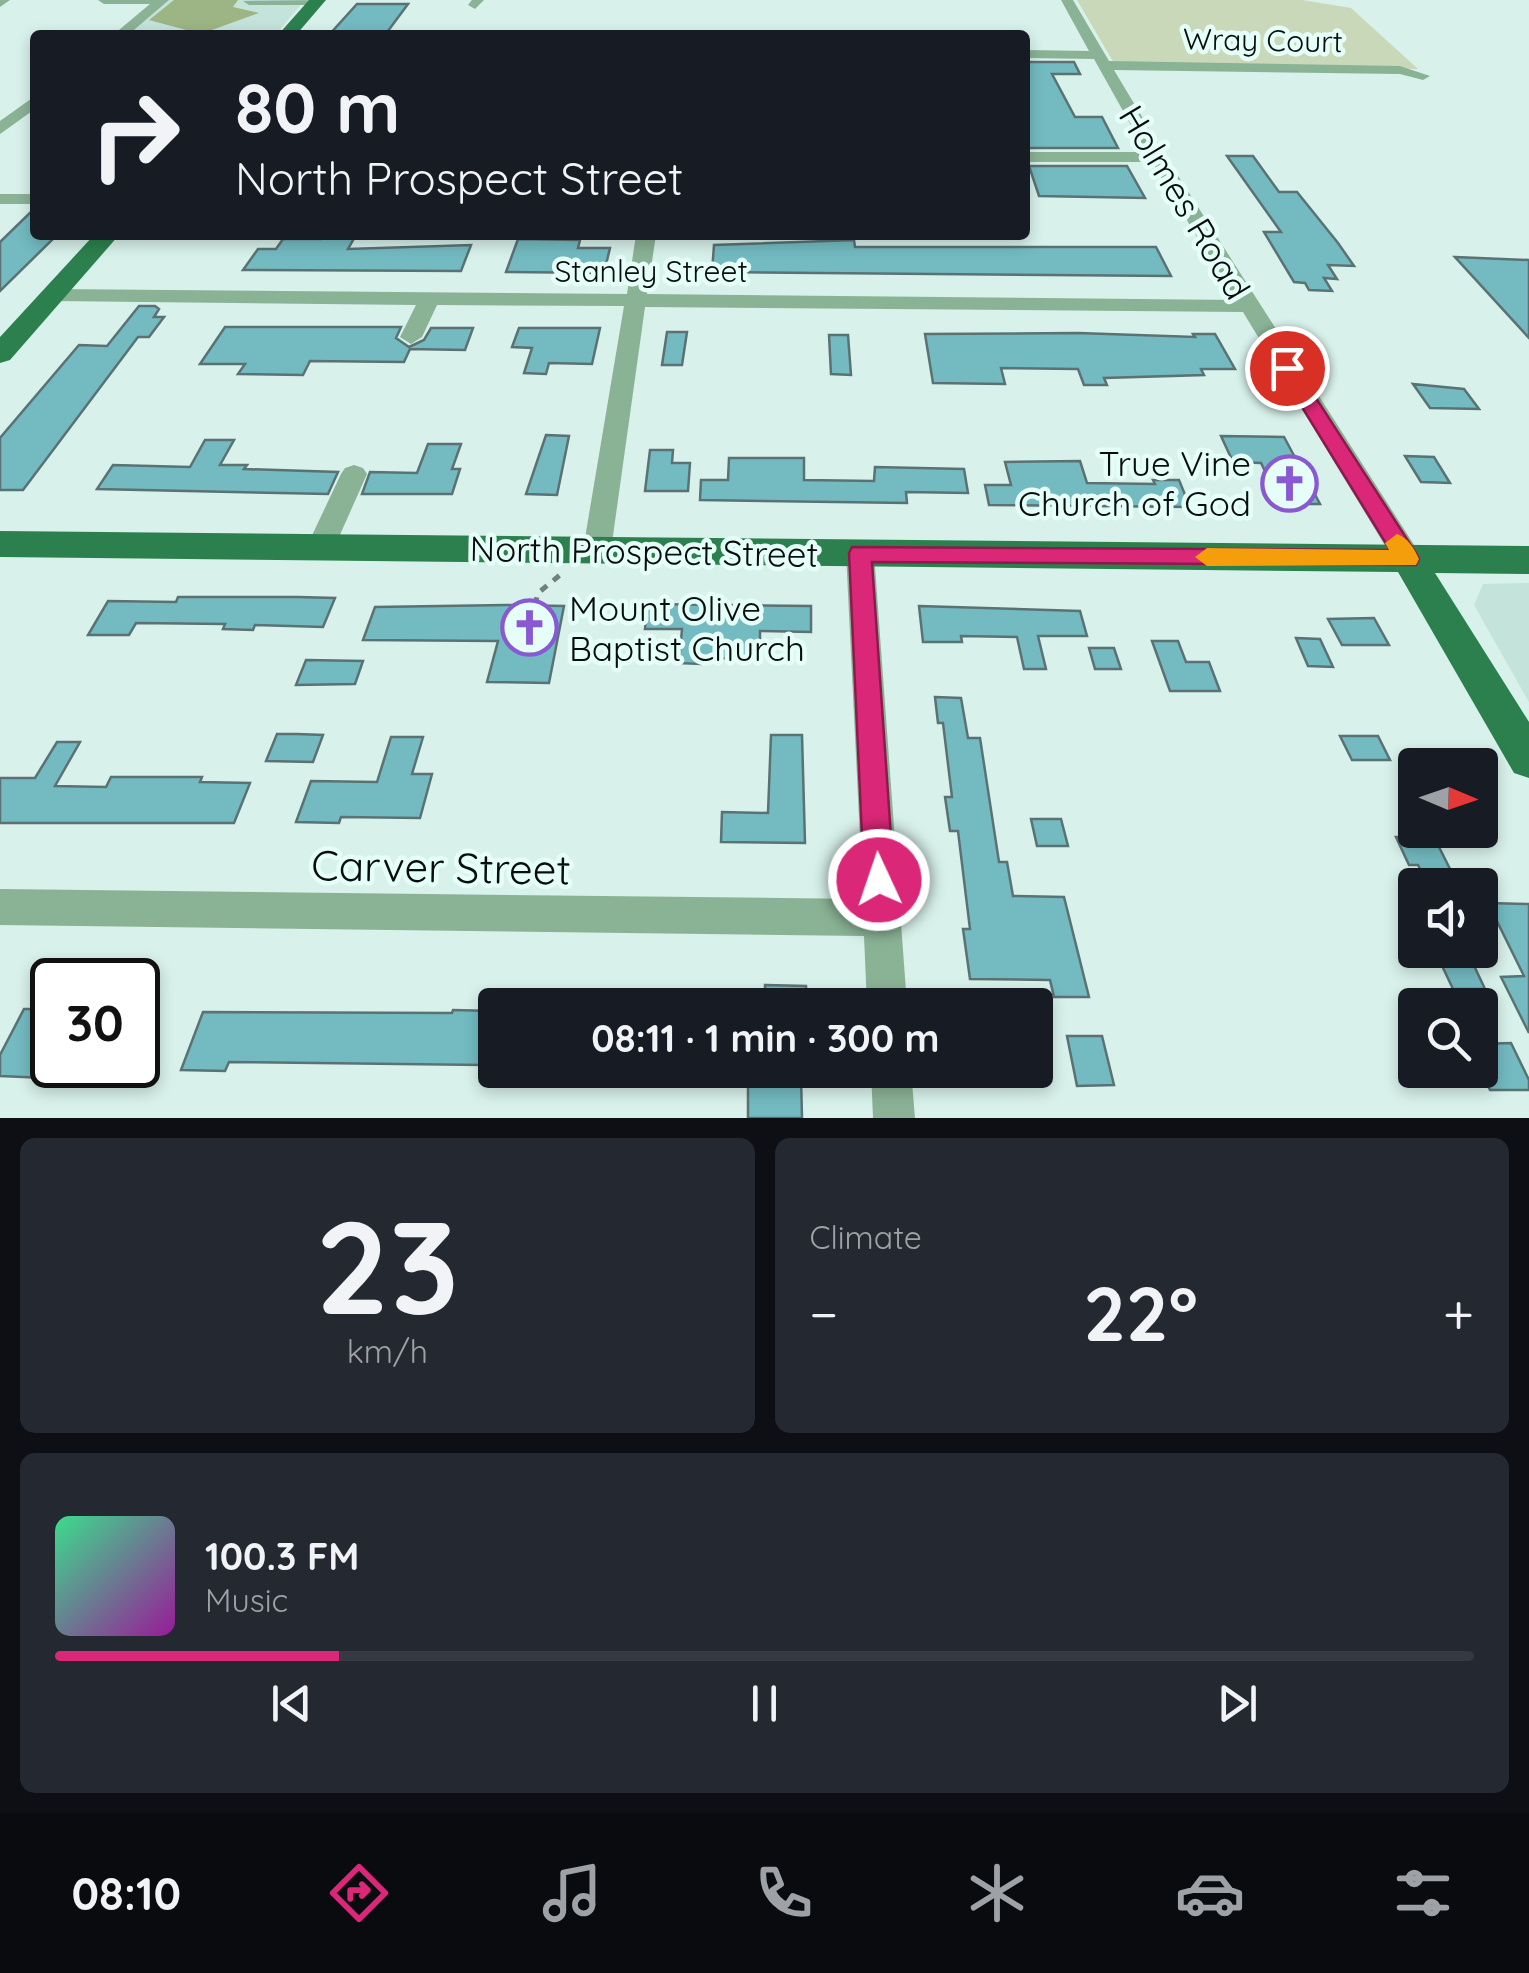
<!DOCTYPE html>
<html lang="en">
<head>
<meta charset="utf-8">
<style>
	body { margin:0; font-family:Quicksand,sans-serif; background:#242831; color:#f1f3f6; height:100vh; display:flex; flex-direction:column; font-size:38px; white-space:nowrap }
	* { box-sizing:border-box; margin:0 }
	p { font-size:32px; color:#9ea1a6 }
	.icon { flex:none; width:55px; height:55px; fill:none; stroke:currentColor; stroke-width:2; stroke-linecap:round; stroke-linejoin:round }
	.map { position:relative; height:1118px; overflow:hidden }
	.panel { display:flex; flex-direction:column; gap:20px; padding:20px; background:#0d0f14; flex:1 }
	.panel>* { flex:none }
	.top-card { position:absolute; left:30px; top:30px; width:1000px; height:210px; border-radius:10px; box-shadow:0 5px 15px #0003; background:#171b24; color:#f1f3f6; overflow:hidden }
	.needle { width:65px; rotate:92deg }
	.tools { position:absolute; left:1398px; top:748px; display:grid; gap:20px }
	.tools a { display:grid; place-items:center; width:100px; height:100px; border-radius:10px; background:#171b24; box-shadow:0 5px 15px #0003; font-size:50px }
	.speed { position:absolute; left:30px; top:958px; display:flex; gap:20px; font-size:50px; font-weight:700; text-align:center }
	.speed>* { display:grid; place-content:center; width:130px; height:130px; border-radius:50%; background:#171b24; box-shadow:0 5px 15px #0003; line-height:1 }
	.speed .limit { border:5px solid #111; border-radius:15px; background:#fff; color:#111 }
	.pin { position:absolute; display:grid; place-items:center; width:85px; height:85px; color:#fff; margin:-42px; border:5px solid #fff; border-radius:50%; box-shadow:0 2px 10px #0007 }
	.me { position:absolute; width:110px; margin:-55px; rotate:357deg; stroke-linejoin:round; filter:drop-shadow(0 0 8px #0008) }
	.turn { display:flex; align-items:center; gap:35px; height:210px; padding:0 40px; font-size:45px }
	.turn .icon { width:130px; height:130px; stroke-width:2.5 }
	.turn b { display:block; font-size:70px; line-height:85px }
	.big { font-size:75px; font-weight:700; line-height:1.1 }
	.panel .tile { flex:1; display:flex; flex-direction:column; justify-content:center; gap:15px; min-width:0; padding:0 35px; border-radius:15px; background:#242831 }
	.panel .dial { align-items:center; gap:0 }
	.dial b { font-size:130px; line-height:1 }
	.song { display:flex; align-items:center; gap:30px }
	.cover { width:120px; height:120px; border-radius:15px; background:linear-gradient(135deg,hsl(150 70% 55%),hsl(300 70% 35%)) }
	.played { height:10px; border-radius:5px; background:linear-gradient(90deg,#db2777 20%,#363941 20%) }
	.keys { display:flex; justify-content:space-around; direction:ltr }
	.heat { display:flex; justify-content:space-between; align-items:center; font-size:55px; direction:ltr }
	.panel .tiles { flex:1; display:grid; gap:20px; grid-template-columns:1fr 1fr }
	.tile:last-child { grid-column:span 2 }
	.trip { position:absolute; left:478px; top:988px; width:575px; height:100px; border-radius:10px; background:#171b24; box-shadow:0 5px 15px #0003; font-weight:700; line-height:100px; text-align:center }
	.tab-bar { display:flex; height:160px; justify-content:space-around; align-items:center; background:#090b0e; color:#9ea1a6 }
	.tab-bar .icon { width:70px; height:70px }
	.tab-bar .selected { color:#db2777 }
	.tab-bar b { font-size:45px; color:#f1f3f6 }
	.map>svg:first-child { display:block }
	.built { fill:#c3e3db }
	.green { fill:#c8d8b9 }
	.forest { fill:#9db584 }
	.building { fill:#73bbc1; stroke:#5b7274; stroke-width:2.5 }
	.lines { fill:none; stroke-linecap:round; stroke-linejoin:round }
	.path { stroke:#70807c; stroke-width:5; stroke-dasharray:8 8; stroke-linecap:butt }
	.minor { fill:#8ab295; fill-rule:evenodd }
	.major { fill:#2c804e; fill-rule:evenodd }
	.route { fill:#db2777; stroke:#8e194d; stroke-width:2.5 }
	.slow { fill:#f59e0b }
	.labels { text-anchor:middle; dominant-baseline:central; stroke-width:9; stroke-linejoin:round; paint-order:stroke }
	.far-street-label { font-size:30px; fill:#070f0d; stroke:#e6fef8 }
	.street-label { font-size:35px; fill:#070f0d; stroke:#e6fef8 }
	.poi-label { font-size:35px; fill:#070f0d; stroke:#e6fef8; text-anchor:end }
	.near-street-label { font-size:42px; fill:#070f0d; stroke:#e6fef8 }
</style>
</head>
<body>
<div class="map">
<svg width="1529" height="1118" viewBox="0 0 1529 1118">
	<rect width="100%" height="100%" fill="#d8f1eb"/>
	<path class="built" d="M104 0H305L275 35H114L157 1Z
		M1529 583V702L1474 605 1483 584Z"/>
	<path class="green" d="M1077 0H1302L1351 8 1418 69 1114 63Z"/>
	<path class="forest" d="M174 0H238L233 7 259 13 201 34 149 20Z"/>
	<path class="building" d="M357 4H408L385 35H329Z
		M1025 62H1074L1080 74H1052L1075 117H1102L1118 148H1025Z
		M1227 156H1253L1279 192H1297L1338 243 1354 266 1328 265 1337 279 1324 278 1332 291 1309 290 1305 283 1294 282 1264 232H1281Z
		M1029 166H1127L1145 198 1039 196Z
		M35 208V235H57L0 291V242Z
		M323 235H356L348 249 471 245 461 271 243 270 258 249H276L283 239H321Z
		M518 239 580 240 578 248H610L604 273 506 272Z
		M854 240 855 247H1156L1171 276 712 272 714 245Z
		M1455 257 1529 260V338Z
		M139 306H155L159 309 154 317H164L149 337H138L23 490H0V438L79 345 107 346Z
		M225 327H401L396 338 409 347 424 340 431 328H473L465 350 410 349 404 362 310 361 303 375 238 374 245 364H200Z
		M519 328H600L592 364 549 363 546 374 524 373 532 348 512 347Z
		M667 332H687L682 365H662Z
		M1078 333 1195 337 1193 334H1215L1235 369H1201L1204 375 1104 378 1107 385H1084L1078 369 1001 368 1005 384 933 383 925 334Z
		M829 335H848L851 375 831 374Z
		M1413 384 1464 389 1479 409 1430 408Z
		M546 435 569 436 557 495 526 494Z
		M1221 436 1284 437 1320 504H1281L1261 463 1233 462Z
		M205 440H234L220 465H247L244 469 338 472 328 494 97 489 113 465 190 467Z
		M428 444H461L452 469H460L452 494H362L370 472 417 473Z
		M650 450H673L672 463H690L688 491H645Z
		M1405 456 1434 457 1450 483 1421 482Z
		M729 458H804V480L874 481 875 467 964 469 968 493 906 492 907 503 700 500 701 480H728Z
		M1080 461 1087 483 1155 484 1153 480H1179L1190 507 989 505 985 485H1011L1005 462Z
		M178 597H298L335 598 323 627 255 625 253 630 223 629 225 624 136 623 129 635H88L108 601 176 602Z
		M647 604 811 606V632L760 631V659L701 658V664L679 663 682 629H645Z
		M507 605 564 606 549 683 487 682 498 641 363 640 375 607Z
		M919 606 1080 611 1087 636H1038L1046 669H1024L1017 637 961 636 962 642H923Z
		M1374 618 1389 645H1342L1328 619Z
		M1296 638 1320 639 1333 667 1308 666Z
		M1152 641H1178L1186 662H1209L1220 691H1170Z
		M1089 648H1114L1121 669H1095Z
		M306 660 363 661 355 684 296 685Z
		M935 697 961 698 968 738H980L999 862H1007L1013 896 1064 897 1089 997H1054L1050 980 970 979 963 929H970L958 831H950L945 797H952L943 723H938Z
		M277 734H297L323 735 313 762 266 761Z
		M771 735H802L805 843 721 842 722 812 768 813Z
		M1340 736H1378L1390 760H1352Z
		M391 737H423L412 774H432L420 818 341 817 339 823 296 822 311 781 377 782Z
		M57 742H80L55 786 106 787 111 777H202L200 782 250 783 234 823H0V778H35Z
		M1031 819H1061L1068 846H1037Z
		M1396 837H1434L1458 885H1428L1418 865H1409Z
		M1488 903 1529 904V1033L1501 977 1524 976Z
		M1437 955H1469L1485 989H1453Z
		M765 985 806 986 807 1005H765Z
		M24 1009H52V1066L45 1078 0 1076V1055Z
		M453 1010 493 1011 482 1065 229 1062 225 1071 181 1070 203 1012 452 1013Z
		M1067 1036H1102L1114 1085 1077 1086Z
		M1511 1043 1529 1080V1090H1490L1480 1069V1044Z
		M748 1075 801 1076 802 1118H748Z"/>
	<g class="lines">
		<path class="path" d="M535 605 538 593 560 575"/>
		<path class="minor" d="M0 0H10L0 7Z
			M98 0H169L128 35H113L150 4H104Z
			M323 0 317 5H249L243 1Z
			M472 0H484L475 9 468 5Z
			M1061 0H1073L1109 61 1400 66 1430 76 1423 80 1400 74 1114 70 1166 157 1418 551 1422 559 1418 567 1408 570 1398 567 1243 312 645 307 611 550 607 557 597 561 587 557 583 550 624 306 437 305 422 337 411 344 400 337 416 305 54 301 44 295 54 289 627 294 636 235H656L647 294 1235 300 1152 162H1025V152H1146L1094 59 1025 58V50L1089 51Z
			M35 96V109L0 134V121Z
			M0 194H35V204H0Z
			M354 465 363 468 367 474 335 546 331 553 321 556 311 553 307 546 341 474 345 468Z
			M860 542 870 546 874 553 907 1005H867L864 936 0 925V889L863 899 846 553 850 546Z
			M871 1070H911L915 1118H873Z"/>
		<path class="major" d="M309 0H326L296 35H278Z
			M94 235H119L10 360 0 363V337Z
			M0 531 1529 546V574L1435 573 1529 722V778L1514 773 1398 572 0 557Z"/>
	</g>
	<path class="route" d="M1287 362 1294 364 1416 553 1419 559 1416 565 872 562 894 880 889 891 879 895 868 891 864 880 849 553 852 547 1390 550 1278 368Z"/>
	<path class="slow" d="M1397 534C1408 538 1414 548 1419 559L1416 565 1207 566 1195 557 1207 548 1389 550 1385 543Z"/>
	<defs>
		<symbol id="church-ring" viewBox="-11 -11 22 22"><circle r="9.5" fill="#e6fef8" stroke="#8859d2" stroke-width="1.5"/><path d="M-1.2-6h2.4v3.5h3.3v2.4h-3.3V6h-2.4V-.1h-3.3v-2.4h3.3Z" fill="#8859d2"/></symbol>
	</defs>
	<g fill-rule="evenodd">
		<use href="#church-ring" x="1258" y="452" width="63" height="63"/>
		<use href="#church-ring" x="498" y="596" width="63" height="63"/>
	</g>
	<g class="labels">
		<g class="far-street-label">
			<text transform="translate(1263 40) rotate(1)">Wray Court</text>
			<text x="651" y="271">Stanley Street</text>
		</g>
		<g class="street-label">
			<text transform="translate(1185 202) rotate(59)">Holmes Road</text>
			<text transform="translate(644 551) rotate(1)">North Prospect Street</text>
		</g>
		<g class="poi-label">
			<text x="1251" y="463">True Vine<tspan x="1251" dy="40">Church of God</tspan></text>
			<text x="569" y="608" text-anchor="start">Mount Olive<tspan x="569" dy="40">Baptist Church</tspan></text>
		</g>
		<g class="near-street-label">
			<text transform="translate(441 867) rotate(1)">Carver Street</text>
		</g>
	</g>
</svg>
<div class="tools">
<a><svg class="needle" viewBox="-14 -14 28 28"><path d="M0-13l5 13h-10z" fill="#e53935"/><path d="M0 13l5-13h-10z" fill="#9ea1a6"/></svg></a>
<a><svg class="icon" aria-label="sound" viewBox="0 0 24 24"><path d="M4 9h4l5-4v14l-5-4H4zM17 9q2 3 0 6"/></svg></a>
<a><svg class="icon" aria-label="search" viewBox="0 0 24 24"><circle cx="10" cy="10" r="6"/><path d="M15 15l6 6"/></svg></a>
</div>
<div class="speed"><div class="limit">30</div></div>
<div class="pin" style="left:1287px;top:368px;background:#d93025"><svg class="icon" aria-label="arrive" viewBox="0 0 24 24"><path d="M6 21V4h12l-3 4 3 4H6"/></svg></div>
<svg class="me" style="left:879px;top:880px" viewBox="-20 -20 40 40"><circle r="17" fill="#db2777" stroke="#fff" stroke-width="3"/><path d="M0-11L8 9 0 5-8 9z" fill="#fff"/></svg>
<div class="trip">08:11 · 1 min · 300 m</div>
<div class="top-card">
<div class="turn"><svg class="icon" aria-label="right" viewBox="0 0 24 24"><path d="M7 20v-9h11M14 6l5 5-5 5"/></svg><div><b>80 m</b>North Prospect Street</div></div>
</div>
</div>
<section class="panel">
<div class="tiles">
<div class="tile dial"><b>23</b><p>km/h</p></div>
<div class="tile"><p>Climate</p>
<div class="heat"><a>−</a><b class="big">22°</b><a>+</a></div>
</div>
<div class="tile">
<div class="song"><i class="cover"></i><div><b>100.3 FM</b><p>Music</p></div></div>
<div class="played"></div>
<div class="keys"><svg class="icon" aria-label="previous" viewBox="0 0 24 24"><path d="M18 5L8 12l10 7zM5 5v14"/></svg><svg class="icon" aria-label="pause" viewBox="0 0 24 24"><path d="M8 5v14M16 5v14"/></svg><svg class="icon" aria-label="next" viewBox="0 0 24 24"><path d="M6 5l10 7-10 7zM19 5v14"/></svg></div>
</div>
</div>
</section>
<nav class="tab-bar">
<b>08:10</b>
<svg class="icon selected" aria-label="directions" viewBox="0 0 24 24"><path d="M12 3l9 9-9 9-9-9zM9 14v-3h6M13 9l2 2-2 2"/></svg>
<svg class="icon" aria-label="music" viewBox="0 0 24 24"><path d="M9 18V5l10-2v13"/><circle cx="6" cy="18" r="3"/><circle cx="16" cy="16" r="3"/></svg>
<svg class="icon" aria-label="phone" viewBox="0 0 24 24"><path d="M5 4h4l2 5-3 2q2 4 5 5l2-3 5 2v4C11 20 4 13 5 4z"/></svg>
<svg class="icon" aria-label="climate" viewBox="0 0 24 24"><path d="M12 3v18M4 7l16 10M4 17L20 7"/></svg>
<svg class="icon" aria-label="car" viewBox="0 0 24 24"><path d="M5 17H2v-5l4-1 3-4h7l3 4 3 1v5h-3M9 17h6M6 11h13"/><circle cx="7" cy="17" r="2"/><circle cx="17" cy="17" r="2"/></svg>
<svg class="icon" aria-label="filters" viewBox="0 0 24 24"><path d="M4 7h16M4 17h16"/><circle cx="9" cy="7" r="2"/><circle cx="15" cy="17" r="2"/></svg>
</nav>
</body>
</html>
